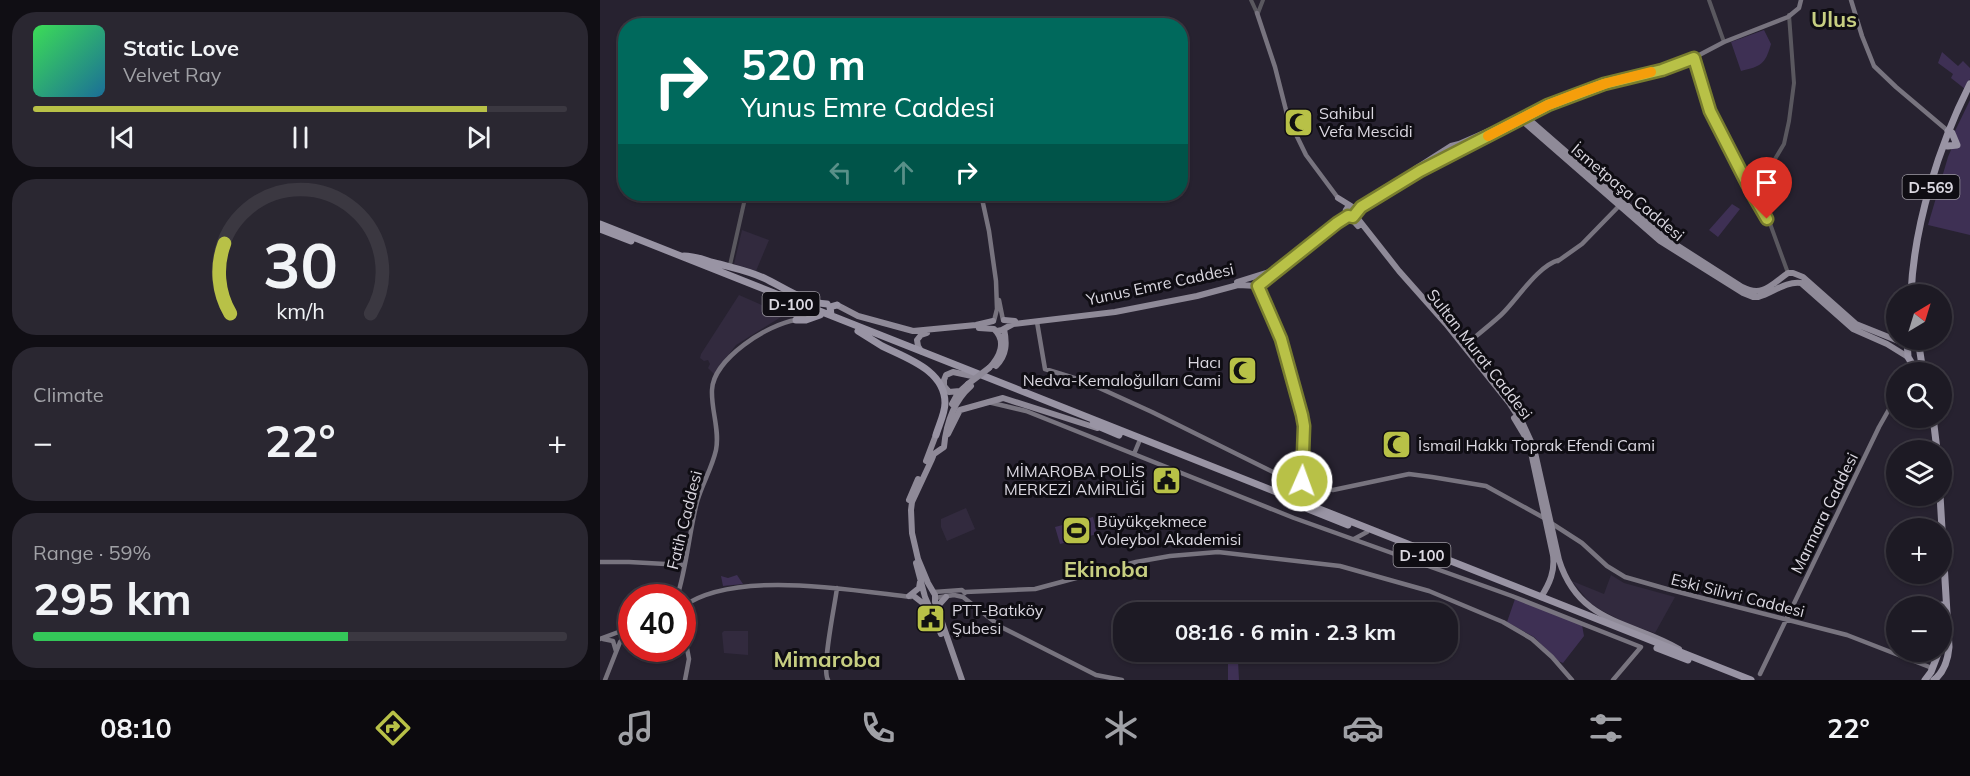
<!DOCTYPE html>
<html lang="en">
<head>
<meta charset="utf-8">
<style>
	body { margin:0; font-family:Mulish,sans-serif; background:#2a2731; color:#f1f3f6; height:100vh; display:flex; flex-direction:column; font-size:22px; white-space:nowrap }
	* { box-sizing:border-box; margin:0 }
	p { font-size:20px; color:#a0a1a6 }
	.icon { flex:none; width:33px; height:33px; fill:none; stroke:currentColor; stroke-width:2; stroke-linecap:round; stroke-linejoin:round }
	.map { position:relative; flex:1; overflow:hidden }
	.sheet { display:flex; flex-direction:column; gap:12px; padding:12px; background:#100e14; width:600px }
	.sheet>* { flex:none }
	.hud { position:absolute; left:18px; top:18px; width:570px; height:183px; border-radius:24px; box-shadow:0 2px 4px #0004,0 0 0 2px #3b3841; background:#00695c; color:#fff; overflow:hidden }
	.needle { width:39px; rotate:38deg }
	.buttons { position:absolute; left:1286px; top:284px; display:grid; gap:12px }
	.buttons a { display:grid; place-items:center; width:66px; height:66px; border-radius:50%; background:#1d1a24; box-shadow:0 2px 4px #0004,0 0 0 2px #3b3841; font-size:30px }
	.speed { position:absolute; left:18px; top:584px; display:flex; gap:12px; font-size:30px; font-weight:700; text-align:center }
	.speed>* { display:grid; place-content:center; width:78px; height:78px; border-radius:50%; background:#1d1a24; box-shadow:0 2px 4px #0004,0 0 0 2px #3b3841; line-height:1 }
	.speed .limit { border:9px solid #d22; background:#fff; color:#111 }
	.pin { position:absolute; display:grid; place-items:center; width:51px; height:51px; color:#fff; margin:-62px -26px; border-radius:50% 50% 50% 0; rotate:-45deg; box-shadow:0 0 6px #0007 }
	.pin .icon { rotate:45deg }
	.me { position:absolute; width:66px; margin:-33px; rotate:2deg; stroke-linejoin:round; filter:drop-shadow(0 0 4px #0008) }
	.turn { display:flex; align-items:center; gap:21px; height:126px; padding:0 24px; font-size:27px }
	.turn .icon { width:78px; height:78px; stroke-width:2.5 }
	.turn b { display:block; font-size:42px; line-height:51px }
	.lanes { display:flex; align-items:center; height:57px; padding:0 24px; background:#0003; justify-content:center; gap:30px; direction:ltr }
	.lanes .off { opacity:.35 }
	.big { font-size:45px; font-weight:700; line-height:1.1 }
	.sheet .widget { flex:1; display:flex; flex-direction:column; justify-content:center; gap:9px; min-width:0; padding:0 21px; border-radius:24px; background:#2a2731 }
	.sheet .dial { align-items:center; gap:0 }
	.dial svg { height:156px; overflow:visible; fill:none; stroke:#3b3841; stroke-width:7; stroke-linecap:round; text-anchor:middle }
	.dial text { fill:#f1f3f6; stroke:none }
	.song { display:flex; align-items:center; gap:18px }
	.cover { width:72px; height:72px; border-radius:9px; background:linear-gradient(135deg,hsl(130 70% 55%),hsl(200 70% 35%)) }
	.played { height:6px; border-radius:3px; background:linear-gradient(90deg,#b8c147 85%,#3b3841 85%) }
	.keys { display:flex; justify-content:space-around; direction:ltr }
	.heat { display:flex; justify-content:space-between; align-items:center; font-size:33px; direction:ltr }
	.charge { height:9px; border-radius:4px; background:linear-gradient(90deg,#34c759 59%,#3b3841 0) }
	.trip { position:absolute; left:513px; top:602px; width:345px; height:60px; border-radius:24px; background:#1d1a24; box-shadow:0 2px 4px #0004,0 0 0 2px #3b3841; font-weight:700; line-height:60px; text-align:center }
	.tabs { display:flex; height:96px; justify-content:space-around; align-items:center; background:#0c0a0e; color:#a0a1a6 }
	.tabs .icon { width:42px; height:42px }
	.tabs .active { color:#b8c147 }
	.tabs b { font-size:27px; color:#f1f3f6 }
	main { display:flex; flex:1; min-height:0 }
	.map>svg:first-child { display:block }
	.built { fill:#322a3e }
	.green { fill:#3e3054 }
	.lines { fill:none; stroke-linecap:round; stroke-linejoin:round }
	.tertiary { stroke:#5a585f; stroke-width:4 }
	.secondary { stroke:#78747f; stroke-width:4.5 }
	.primary { stroke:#8f8a98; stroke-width:6 }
	.trunk { stroke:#9994a4; stroke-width:7 }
	.primary-bridge { stroke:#8f8a98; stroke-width:6 }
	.route-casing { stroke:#787d2e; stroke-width:15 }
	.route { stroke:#b8c147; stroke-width:10 }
	.slow { stroke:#f59e0b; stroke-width:10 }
	.labels { text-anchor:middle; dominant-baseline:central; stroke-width:6; stroke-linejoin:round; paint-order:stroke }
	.shield { fill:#0f0d13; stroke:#9e9ba3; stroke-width:1.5 }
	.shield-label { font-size:15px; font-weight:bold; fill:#dbd8e1 }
	.poi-label { font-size:16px; fill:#dbd8e1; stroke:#0f0d13; text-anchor:start }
	.street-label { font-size:16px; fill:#dbd8e1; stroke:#0f0d13 }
	.district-label { font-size:22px; font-weight:bold; fill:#c7ce81; stroke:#0f0d13 }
</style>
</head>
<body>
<main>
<section class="sheet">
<div class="widget">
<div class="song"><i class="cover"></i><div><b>Static Love</b><p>Velvet Ray</p></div></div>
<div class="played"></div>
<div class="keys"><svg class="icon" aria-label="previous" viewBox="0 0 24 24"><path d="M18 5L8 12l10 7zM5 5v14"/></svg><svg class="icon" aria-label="pause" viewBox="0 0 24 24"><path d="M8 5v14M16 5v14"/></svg><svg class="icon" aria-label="next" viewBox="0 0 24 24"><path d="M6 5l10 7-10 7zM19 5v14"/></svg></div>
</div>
<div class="widget dial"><svg viewBox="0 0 100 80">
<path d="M14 69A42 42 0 1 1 86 69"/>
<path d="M14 69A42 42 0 0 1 11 33" stroke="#b8c147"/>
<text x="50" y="56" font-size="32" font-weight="700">30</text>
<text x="50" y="72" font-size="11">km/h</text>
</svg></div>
<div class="widget"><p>Climate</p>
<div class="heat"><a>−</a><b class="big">22°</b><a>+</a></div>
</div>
<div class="widget"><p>Range · 59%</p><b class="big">295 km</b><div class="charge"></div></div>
</section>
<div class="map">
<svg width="1370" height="680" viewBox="0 0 1370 680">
	<rect width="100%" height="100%" fill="#272230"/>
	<path class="built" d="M142 230 169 240 156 271 134 264Z
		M139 295 178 312 181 317 136 345 114 374 108 368 110 364 108 360 104 361 100 358 101 354Z
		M366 508 375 529 347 541 341 527V519Z
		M1011 575 1024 583 1075 597 1055 633 1026 623 1001 610 990 603 972 581 1004 594Z
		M124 631H148V655L124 653 122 633Z"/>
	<path class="green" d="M1164 30 1171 44C1165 65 1161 66 1141 71L1131 42Z
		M1342 52 1358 66 1363 61 1370 68V79L1365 89 1351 78 1353 74 1338 63Z
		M1370 100V235L1328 225 1348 157 1356 138 1355 131Z
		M1132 204 1140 209 1118 237 1109 230Z
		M493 517 497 534 460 544 455 527Z
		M137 575 143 584 123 586 121 576 128 578Z
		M915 599 982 625 984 636 963 663 958 661 934 637 907 622Z
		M638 661 639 680H628V663Z"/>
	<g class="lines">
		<path class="tertiary" d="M651 0 657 13
			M1109 0 1124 42
			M658 13 663 0
			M1094 58 1110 111 1153 195 1168 218 1188 273
			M1154 194 1184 144 1189 121 1194 83 1189 15
			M130 265 146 194
			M658 286 681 339 701 415 704 425 702 483"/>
		<path class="secondary" d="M1251 0 1262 36 1274 66 1296 87 1348 131
			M657 13 675 67 688 118 706 155 738 198
			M346 20 352 21 355 26
			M925 116 948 105 1004 84 1062 70 1084 63 1124 42 1188 17 1199 8 1201 0
			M381 194 389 231 396 281 397 309 394 321
			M958 261 982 244 1019 206
			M399 300 403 320
			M437 322 445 369 484 381 552 412 687 479 733 490 809 474 832 477 886 486 946 519
			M864 346C876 336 889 326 901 315 917 300 937 266 959 260
			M1306 372 1310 362
			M388 402 426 411 694 518 912 596 1041 647 1013 680
			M534 454 539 442
			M951 523 982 543 1007 566 1025 577 1067 589 1247 635 1332 668
			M754 539 767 532
			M0 562H29L84 565
			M334 592 362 590 365 593
			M365 592 435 589 536 562 570 556 618 552 740 566 829 591 903 622 932 639 952 657 972 680
			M77 597C87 566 89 533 97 502 102 484 112 468 116 450 120 430 111 410 112 390 113 359 168 324 196 320
			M363 597 401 627 496 675 522 680
			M335 598 354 595 363 597
			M82 607C134 569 250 590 311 597
			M82 622 89 659 85 680
			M0 639 32 627
			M3 639 13 641 16 651
			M1160 674 1279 427 1296 397
			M5 680 20 642 32 629
			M228 680C221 669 235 605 237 588"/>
		<path class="primary" d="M925 116 1064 237 1142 287C1163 298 1172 284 1188 273H1193L1203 277 1256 324 1306 344
			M919 118 1060 241 1143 293 1153 297H1158C1173 293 1185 281 1201 283L1253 329 1287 344 1308 357
			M815 169 851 146 859 144 891 130
			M738 198 751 206
			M745.5 212a5.5 5.5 0 1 1 11 0a5.5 5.5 0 1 1-11 0Z
			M756 212 761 207 820 171 924 117
			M755 215 799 271 846 324 910 404 923 424 934 448 959 560C979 624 1031 621 1079 649
			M750 217 758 226
			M637 282 669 272
			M237 305 258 316 313 331 376 325 393 321
			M404 320 415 321
			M379 328 394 329C407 341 400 357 389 368
			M397 331 402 330 413 324 515 312 597 296 638 285 658 286 737 223 748 216
			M321 351 318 346 317 340 321 335 327 333
			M396 366C407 355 407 343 404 329
			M360 391 349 392 344 386V380L346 375 353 372 372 376
			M352 404 358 393 368 384
			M914 418 929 443 953 555C955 571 950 583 941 597
			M348 434 360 410 403 398 497 428
			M326 461 337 432
			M309 500 318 479
			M316 563 325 597 341 634
			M309 596 319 588 320 582
			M315 597 329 608
			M337 607 346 597
			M362 680 335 602V595L328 583 318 559 312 533 311 510 312 502 332 459 334 454 344 447C346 424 354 401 371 386"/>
		<path class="trunk" d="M1348 146 1357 145 1352 133 1348 131
			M0 224 1151 680
			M0 229 31 241
			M84 256C97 256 106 261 119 264 134 268 149 271 164 278 183 287 205 303 227 304
			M1311 294C1314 225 1339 145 1370 84
			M231 315 230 307 237 305
			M196 320H206L220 315
			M258 331C266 336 274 341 282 346 306 358 345 370 345 403 345 413 339 425 336 435
			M1307 339 1308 357 1317 372
			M1318 339 1323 372
			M1333 417 1337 450
			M493 424 519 435
			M708 509 748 525
			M1341 644 1343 631 1342 605
			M1057 648 1088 660
			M1325 680 1331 672 1339 651
			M1334 680C1344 672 1348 660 1349 647L1340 495"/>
		<path class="primary-bridge" d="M368 384 389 368"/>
	</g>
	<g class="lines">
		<defs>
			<path id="route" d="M702 481 704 426 702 415 681 339 658 286 737 223 748 216 753 217 761 207 820 171 948 105 1004 84 1062 70 1094 58 1110 111 1153 195 1167 219"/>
		</defs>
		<use href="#route" class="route-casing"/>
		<use href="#route" class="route"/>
		<path class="slow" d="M888 136 948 105 979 93 1007 83 1051 72"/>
	</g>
	<defs>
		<symbol id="mosque-square" viewBox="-11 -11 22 22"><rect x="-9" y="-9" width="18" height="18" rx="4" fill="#b8c147" stroke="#0f0d13"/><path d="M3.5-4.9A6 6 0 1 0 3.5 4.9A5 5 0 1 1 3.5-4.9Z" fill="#111"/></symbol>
		<symbol id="civic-square" viewBox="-11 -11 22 22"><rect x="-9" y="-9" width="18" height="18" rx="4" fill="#b8c147" stroke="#0f0d13"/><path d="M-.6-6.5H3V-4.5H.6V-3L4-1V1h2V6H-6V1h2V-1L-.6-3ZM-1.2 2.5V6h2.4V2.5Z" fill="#111"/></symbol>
		<symbol id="stadium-square" viewBox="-11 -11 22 22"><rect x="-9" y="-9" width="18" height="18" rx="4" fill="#b8c147" stroke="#0f0d13"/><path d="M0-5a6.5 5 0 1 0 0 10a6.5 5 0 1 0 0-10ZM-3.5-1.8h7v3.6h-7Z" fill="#111"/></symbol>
	</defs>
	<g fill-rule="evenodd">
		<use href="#mosque-square" x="682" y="106" width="33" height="33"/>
		<use href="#mosque-square" x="626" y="354" width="33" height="33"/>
		<use href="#mosque-square" x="780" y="428" width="33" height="33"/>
		<use href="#civic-square" x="550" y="464" width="33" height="33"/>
		<use href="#stadium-square" x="460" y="514" width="33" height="33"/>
		<use href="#civic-square" x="314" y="602" width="33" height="33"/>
	</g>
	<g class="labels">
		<g class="shield">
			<rect x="1302.5" y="175" width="57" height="24" rx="4.5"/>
			<rect x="162.5" y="292" width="57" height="24" rx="4.5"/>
			<rect x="793.5" y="543" width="57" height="24" rx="4.5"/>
		</g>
		<g class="shield-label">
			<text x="1331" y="187">D-569</text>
			<text x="191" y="304">D-100</text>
			<text x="822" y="555">D-100</text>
		</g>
		<g class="poi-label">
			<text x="719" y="113">Sahibul<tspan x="719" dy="18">Vefa Mescidi</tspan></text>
			<text x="621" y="362" text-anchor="end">Hacı<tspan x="621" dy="18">Nedva-Kemaloğulları Cami</tspan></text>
			<text x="818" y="445">İsmail Hakkı Toprak Efendi Cami</text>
			<text x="545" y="471" text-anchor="end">MİMAROBA POLİS<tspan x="545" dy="18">MERKEZİ AMİRLİĞİ</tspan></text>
			<text x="497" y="521">Büyükçekmece<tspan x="497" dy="18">Voleybol Akademisi</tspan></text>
			<text x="352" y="610">PTT-Batıköy<tspan x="352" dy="18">Şubesi</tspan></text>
		</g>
		<g class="street-label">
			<text transform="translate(1028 192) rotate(40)">İsmetpaşa Caddesi</text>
			<text transform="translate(560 284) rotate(-12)">Yunus Emre Caddesi</text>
			<text transform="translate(880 354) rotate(52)">Sultan Murat Caddesi</text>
			<text transform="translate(1224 513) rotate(-64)">Marmara Caddesi</text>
			<text transform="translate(84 520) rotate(-76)">Fatih Caddesi</text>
			<text transform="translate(1138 595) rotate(14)">Eski Silivri Caddesi</text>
		</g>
		<g class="district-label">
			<text x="1234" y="19">Ulus</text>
			<text x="506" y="569">Ekinoba</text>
			<text x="227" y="659">Mimaroba</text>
		</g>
	</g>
</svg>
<div class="buttons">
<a><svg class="needle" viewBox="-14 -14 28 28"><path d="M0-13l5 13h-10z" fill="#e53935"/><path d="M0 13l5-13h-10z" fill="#a0a1a6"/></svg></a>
<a><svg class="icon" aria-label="search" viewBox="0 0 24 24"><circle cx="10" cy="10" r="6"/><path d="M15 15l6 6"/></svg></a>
<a><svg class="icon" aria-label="layers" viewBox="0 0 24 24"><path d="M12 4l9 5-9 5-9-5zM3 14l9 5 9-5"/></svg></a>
<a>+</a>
<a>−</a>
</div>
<div class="speed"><div class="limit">40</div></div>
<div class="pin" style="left:1167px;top:219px;background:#d93025"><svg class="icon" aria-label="arrive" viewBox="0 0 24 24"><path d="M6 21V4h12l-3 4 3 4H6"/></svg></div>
<svg class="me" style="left:702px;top:481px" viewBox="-20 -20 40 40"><circle r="17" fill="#b8c147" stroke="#fff" stroke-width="3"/><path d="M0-11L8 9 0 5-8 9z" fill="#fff"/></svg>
<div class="trip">08:16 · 6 min · 2.3 km</div>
<div class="hud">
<div class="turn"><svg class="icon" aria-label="right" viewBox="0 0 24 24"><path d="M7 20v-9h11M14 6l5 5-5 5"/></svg><div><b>520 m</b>Yunus Emre Caddesi</div></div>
<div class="lanes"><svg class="icon off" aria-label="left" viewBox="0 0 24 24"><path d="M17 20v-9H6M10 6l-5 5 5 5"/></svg><svg class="icon off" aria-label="ahead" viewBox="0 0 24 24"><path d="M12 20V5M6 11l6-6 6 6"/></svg><svg class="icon" aria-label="right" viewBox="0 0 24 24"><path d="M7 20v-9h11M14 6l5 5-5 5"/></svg></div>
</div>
</div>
</main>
<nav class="tabs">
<b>08:10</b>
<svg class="icon active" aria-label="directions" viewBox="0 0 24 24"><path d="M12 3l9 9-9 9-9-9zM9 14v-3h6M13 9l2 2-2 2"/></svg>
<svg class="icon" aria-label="music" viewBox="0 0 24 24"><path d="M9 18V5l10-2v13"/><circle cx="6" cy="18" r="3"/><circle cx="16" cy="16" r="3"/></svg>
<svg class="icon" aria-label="phone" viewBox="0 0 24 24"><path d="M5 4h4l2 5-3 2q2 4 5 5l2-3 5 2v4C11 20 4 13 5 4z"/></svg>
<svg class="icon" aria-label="climate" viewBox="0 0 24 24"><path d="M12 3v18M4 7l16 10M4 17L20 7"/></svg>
<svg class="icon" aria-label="car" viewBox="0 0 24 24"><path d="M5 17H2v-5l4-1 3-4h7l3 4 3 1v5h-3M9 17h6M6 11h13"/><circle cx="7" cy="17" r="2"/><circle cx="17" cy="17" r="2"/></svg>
<svg class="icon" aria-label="filters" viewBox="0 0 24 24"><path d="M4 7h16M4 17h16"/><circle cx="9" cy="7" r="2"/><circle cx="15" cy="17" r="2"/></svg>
<b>22°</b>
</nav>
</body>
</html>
